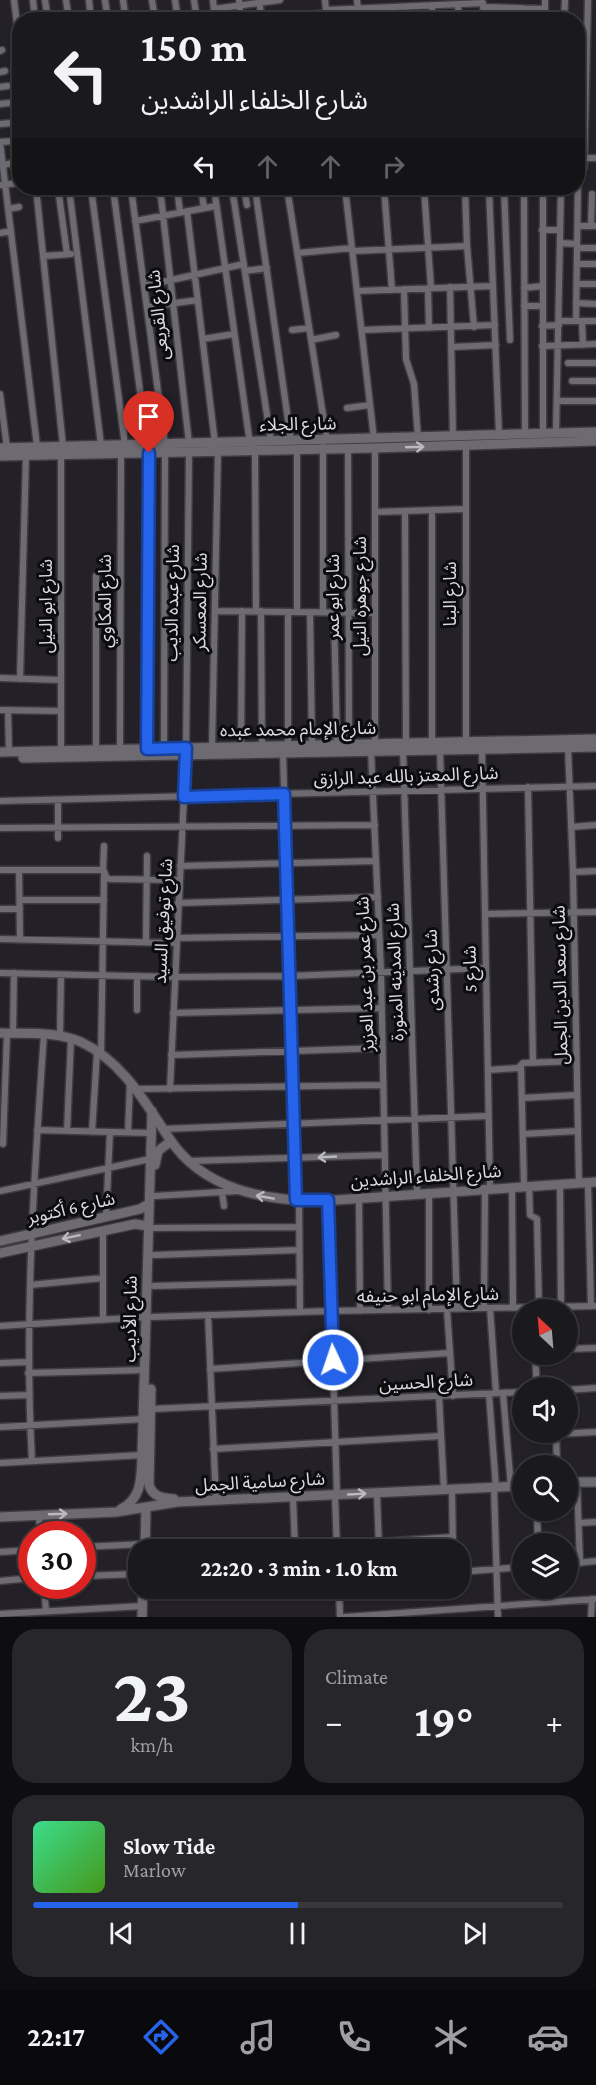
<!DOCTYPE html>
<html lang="en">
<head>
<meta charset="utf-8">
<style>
	body { margin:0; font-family:"Crimson Pro","Noto Sans Arabic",serif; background:#27262a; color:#f1f3f6; height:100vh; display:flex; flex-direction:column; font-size:22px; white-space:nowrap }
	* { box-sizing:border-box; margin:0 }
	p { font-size:20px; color:#9fa0a4 }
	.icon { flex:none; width:33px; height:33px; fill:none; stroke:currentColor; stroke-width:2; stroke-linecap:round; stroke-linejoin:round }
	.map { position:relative; height:1617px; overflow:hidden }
	.drawer { display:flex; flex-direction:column; gap:12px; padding:12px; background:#0e0e10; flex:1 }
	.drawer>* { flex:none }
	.guide { position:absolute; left:12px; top:12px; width:573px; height:183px; border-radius:24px; box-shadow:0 2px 4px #0004,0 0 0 2px #38383b; background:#1a191d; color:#f1f3f6; overflow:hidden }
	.needle { width:39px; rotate:334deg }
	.buttons { position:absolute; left:512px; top:1299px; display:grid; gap:12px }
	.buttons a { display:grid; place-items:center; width:66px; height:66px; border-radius:50%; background:#1a191d; box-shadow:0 2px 4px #0004,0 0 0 2px #38383b; font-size:30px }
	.speed { position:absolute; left:18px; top:1521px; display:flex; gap:12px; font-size:30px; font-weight:700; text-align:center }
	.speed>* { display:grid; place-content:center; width:78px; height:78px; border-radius:50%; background:#1a191d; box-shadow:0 2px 4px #0004,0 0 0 2px #38383b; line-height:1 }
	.speed .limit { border:9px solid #d22; background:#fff; color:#111 }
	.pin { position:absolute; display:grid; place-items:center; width:51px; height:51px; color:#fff; margin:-62px -26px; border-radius:50% 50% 50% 0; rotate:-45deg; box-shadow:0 0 6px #0007 }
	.pin .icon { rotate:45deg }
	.me { position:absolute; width:66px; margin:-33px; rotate:357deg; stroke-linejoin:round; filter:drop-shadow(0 0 4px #0008) }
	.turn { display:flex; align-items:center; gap:21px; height:126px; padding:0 30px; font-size:27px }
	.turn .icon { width:78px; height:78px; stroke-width:2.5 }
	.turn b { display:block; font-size:42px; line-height:51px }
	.lanes { display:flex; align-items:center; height:57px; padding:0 30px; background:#0003; justify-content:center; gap:30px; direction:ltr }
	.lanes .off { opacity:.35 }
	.big { font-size:45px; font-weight:700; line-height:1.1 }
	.drawer .card { flex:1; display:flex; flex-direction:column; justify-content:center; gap:9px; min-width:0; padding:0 21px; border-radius:24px; background:#27262a }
	.drawer .dial { align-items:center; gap:0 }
	.dial b { font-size:78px; line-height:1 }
	.song { display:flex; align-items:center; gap:18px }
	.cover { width:72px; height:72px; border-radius:9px; background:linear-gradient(135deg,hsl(150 70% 55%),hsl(100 70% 35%)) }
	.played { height:6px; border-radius:3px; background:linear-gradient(90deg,#2563eb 50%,#38383b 50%) }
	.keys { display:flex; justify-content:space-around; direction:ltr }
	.heat { display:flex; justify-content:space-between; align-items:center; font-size:33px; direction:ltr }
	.drawer .tiles { flex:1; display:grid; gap:12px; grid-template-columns:1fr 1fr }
	.card:last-child { grid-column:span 2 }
	.trip { position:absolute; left:128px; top:1539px; width:342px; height:60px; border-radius:24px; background:#1a191d; box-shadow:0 2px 4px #0004,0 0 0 2px #38383b; font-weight:700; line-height:60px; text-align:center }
	.menu { display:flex; height:96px; justify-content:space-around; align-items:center; background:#0a0a0c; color:#9fa0a4 }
	.menu .icon { width:42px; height:42px }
	.menu .active { color:#2563eb }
	.menu b { font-size:27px; color:#f1f3f6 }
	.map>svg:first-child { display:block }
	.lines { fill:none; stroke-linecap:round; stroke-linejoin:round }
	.street-casing { stroke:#3e3c42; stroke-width:9 }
	.secondary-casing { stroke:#3e3c42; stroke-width:12 }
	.street { stroke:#6d6a72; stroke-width:6 }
	.secondary { stroke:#6d6a72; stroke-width:9 }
	.oneway { stroke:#bbb9be }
	.route-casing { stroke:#184099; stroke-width:15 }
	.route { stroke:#2563eb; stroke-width:10 }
	.labels { text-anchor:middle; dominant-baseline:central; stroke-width:6; stroke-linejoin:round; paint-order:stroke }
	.street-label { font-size:18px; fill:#dddbdf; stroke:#0c0b0e }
</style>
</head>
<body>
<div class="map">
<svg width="596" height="1617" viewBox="0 0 596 1617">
	<rect width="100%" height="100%" fill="#232127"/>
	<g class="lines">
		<defs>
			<path id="street" d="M14 0 20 47
				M33 0 35 20
				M45 0 48 20
				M66 0 69 20
				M89 0 91 20
				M105 0 108 20
				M123 0 126 20
				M152 0 155 20
				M175 0 178 20
				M194 0 197 20
				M213 0 215 20
				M239 0 241 20
				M259 0 262 20
				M325 0 327 20
				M357 0 359 20
				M458 4 459 20
				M432 5 433 20
				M483 5 484 20
				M405 7 406 20
				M483 7 545 9
				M387 8 388 20
				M498 8 499 20
				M522 8V20
				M214 9 280 0
				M326 10 483 3
				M259 20 326 13
				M465 20 484 19
				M545 20V0
				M564 20 565 0
				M0 51 2 50
				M0 72 5 71
				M0 87 8 86
				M0 104 9 103
				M0 124 11 123
				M0 142 37 446
				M0 142 14 141
				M584 158H596
				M3 165 18 162
				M0 185 18 183
				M36 188 63 446
				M58 188 67 254
				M69 188 101 445
				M91 188 125 445
				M113 188 147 444
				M131 188 165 444 164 748
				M151 188 161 197 189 443
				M177 188 180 212
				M201 188 204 208
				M214 188 251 451
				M232 188 271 441
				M244 188 247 205
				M255 188 291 441
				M287 188 327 440
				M345 188 374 439
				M384 188 392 290
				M424 188 431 288
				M465 188 467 246 474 327
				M489 188 499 435
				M504 188 510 340
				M524 188 525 435
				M8 209 19 207
				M187 211 215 443
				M135 221 216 206
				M578 226H596
				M591 226 592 194
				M542 230H560
				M0 233 11 231
				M560 243 577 244
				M577 248H596
				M353 251 467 246
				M298 253 352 248
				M44 256 71 254
				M577 264H596
				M245 271 267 268
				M577 284H596
				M144 286 244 264
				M450 287 453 437
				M428 288 429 328
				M524 288 542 286
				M404 289 406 359 414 384 418 438
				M357 291 493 286
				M576 303 596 304
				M524 306H542
				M147 307 198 300
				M559 321H596
				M576 321 578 181 584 167 588 0
				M582 321 583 345
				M542 326 559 325
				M292 330 309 328
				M362 330 495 325
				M203 339 234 334
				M311 340 336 335
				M542 346 596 344
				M452 347 496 345
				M568 363H596
				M572 381H596
				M0 394 7 448
				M557 401H596
				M347 408 370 405
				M556 433 561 188
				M543 434V188
				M323 447V612
				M375 448V744
				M348 449 349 744
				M297 450V612
				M255 451 256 611
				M405 511 406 743
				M375 512 465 509
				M96 576V750
				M215 611 375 613
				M261 611 262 746
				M288 612V746
				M310 612 312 745
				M334 612 337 744
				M0 678 61 680
				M20 679 26 455
				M0 710 61 711
				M8 710 9 752
				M432 742V510
				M466 742V446
				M241 747 242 611
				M568 747 573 872 579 1183
				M120 749 121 453
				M147 749 149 453
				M482 749 490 1188
				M212 750 218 451
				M403 750 417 1193
				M440 750 457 1309
				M371 751 381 972 388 1310
				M283 753 296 1200
				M61 754V454
				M528 787 533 1063
				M58 800V838
				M0 801 596 786
				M571 827 596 825
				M0 828 375 825
				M180 866 376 861
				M0 870H101L104 871 106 877 109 879 180 880
				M19 870 20 940
				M103 871 104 846
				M573 872 596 871
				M20 900H104
				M178 903 378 897
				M0 909H20
				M485 914 596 912
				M177 938 379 935
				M0 939 176 943
				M146 942 147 856
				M0 973 175 977 290 976 485 968
				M137 1010V976
				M173 1013 382 1008
				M13 1033 14 973
				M60 1036 61 975
				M101 1055 104 875
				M171 1055 383 1048
				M521 1066 524 1186
				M488 1070 518 1068 523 1063 576 1061
				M136 1089 383 1085
				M170 1089 186 754 189 452
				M522 1098 576 1095
				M163 1129 488 1116
				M37 1130 150 1133
				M67 1131 71 1038
				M92 1132 97 1052
				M128 1132 130 1082
				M523 1134 577 1131
				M3 1144 7 1033
				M188 1161 385 1155
				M588 1183 591 1306
				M560 1184 561 1307
				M529 1186 530 1215 537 1219 539 1308
				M512 1187 513 1308
				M0 1191 150 1159
				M222 1192 224 1206
				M429 1192V1310
				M155 1196 238 1191
				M359 1198 360 1311
				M299 1200 300 1312
				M328 1200 337 1495
				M106 1217 110 1132
				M154 1228 299 1227
				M154 1255 299 1250
				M30 1285 103 1278
				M153 1286 300 1282
				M484 1308 485 1188
				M490 1308 496 1393
				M447 1309 453 1396
				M208 1315 216 1501
				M152 1317 330 1311 596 1306
				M103 1320V1230
				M0 1326 146 1317
				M567 1349 596 1348
				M535 1354 537 1388
				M0 1363 28 1362
				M210 1369 450 1353
				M28 1373 145 1370
				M567 1390 596 1388
				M503 1393 511 1487
				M489 1394 496 1488
				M0 1396 28 1395
				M439 1396 444 1490
				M151 1409 522 1392
				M0 1427 144 1419
				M556 1432 557 1466
				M556 1434 596 1432
				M213 1449 441 1436
				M32 1461C24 1319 34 1176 44 1034
				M0 1463 142 1455
				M577 1482 580 1563
				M494 1488 498 1617
				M452 1490 453 1550
				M377 1494 379 1550
				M335 1496 337 1550
				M293 1497 295 1549
				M537 1510 538 1544
				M39 1515 40 1534
				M579 1523 596 1522
				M379 1542 453 1537
				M82 1547 145 1544
				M225 1550 295 1547
				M0 1552 32 1550
				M567 1564 596 1561
				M459 1572 522 1567
				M82 1576 138 1574
				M0 1581 32 1578
				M44 1586 46 1611
				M339 1588 340 1617
				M143 1593 217 1588
				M0 1614 143 1606
				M345 1617 596 1599
				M591 1617 592 1599"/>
			<path id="secondary" d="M0 448 596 432
				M0 456 375 448 596 441
				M0 752 596 739
				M23 758 596 747
				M0 1033C27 1034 56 1031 81 1042 122 1061 145 1102 169 1138 203 1190 265 1201 322 1201L596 1182
				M155 1165 158 1151 171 1141
				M0 1241 140 1209 149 1204
				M0 1253 135 1224 148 1226
				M151 1389 149 1485C153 1497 162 1498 174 1499
				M567 1482H596
				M121 1509C143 1498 141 1476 142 1455L152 1111
				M0 1517 116 1512 177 1502 522 1486
				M145 1550 146 1507
				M142 1617 143 1588"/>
		</defs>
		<use href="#street" class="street-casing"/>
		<use href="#secondary" class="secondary-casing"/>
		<use href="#street" class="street"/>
		<use href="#secondary" class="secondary"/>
	</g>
	<defs><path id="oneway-shaft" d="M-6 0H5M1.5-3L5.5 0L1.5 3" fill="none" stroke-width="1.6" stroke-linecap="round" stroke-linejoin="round" transform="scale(1.5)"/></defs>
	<g class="oneway">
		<use href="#oneway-shaft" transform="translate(415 447) rotate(-2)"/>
		<use href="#oneway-shaft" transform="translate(327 1157) rotate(177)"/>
		<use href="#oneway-shaft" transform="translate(265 1197) rotate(-170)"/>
		<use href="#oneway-shaft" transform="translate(71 1237) rotate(168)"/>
		<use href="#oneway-shaft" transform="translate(357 1494) rotate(-3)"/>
		<use href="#oneway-shaft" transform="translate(58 1514) rotate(-2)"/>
	</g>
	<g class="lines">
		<defs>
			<path id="route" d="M149 453 147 749 186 748 184 797 284 794 296 1200H328L333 1360"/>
		</defs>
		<use href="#route" class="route-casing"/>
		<use href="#route" class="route"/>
	</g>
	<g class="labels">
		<g class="street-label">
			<text transform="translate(158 315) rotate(-96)">شارع القريعى</text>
			<text transform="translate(298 424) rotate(-1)">شارع الجلاء</text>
			<text transform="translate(450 594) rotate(-90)">شارع البنا</text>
			<text transform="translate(360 596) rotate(-90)">شارع جوهره النيل</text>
			<text transform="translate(333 597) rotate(-90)">شارع ابو عمر</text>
			<text transform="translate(105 601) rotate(-90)">شارع المكاوي</text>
			<text transform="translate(200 602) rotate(-89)">شارع المعسكر</text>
			<text transform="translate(172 603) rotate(-89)">شارع عبده الديب</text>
			<text transform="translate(46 606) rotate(-90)">شارع ابو النيل</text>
			<text transform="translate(298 729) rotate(-1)">شارع الإمام محمد عبده</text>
			<text transform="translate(406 776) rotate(-2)">شارع المعتز بالله عبد الرازق</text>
			<text transform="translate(163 921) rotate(-87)">شارع توفيق السيد</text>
			<text transform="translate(470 969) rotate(-91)">شارع 5</text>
			<text transform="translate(432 970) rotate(-92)">شارع رشدى</text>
			<text transform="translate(395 972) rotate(-92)">شارع المدينه المنورة</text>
			<text transform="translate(365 974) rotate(-92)">شارع عمر بن عبد العزيز</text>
			<text transform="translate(560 985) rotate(-91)">شارع سعد الدين الجمل</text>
			<text transform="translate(426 1176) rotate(-4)">شارع الخلفاء الراشدين</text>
			<text transform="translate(71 1208) rotate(-13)">شارع 6 أكتوبر</text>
			<text transform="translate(428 1295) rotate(-1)">شارع الإمام ابو حنيفه</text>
			<text transform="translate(130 1319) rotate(-89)">شارع الأديب</text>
			<text transform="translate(426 1382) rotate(-3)">شارع الحسين</text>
			<text transform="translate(260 1482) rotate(-3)">شارع سامية الجمل</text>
		</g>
	</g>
</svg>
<div class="buttons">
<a><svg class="needle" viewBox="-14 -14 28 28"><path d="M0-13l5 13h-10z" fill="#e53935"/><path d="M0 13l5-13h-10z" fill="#9fa0a4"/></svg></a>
<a><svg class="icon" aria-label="sound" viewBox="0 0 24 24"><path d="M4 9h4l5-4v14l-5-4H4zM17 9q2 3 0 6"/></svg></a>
<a><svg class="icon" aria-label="search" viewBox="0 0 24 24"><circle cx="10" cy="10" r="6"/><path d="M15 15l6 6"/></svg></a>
<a><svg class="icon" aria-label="layers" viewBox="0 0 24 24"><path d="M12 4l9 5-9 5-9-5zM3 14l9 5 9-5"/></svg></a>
</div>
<div class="speed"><div class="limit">30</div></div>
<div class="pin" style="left:149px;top:453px;background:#d93025"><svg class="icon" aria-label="arrive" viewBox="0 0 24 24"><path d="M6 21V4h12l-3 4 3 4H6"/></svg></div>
<svg class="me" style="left:333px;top:1360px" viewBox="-20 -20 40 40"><circle r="17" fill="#2563eb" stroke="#fff" stroke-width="3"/><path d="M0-11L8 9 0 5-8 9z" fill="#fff"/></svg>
<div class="trip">22:20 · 3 min · 1.0 km</div>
<div class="guide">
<div class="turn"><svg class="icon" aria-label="left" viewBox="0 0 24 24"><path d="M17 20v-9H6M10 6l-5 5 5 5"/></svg><div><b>150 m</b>شارع الخلفاء الراشدين</div></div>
<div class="lanes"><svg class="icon" aria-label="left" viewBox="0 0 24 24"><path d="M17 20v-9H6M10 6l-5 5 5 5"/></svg><svg class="icon off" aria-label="ahead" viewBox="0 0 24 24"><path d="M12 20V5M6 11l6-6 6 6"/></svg><svg class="icon off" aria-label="ahead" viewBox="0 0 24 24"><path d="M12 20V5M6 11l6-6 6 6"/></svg><svg class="icon off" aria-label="right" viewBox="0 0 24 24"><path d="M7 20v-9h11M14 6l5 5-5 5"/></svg></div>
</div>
</div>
<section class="drawer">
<div class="tiles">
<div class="card dial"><b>23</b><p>km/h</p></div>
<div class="card"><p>Climate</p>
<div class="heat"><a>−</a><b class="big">19°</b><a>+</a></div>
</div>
<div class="card">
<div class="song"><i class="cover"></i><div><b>Slow Tide</b><p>Marlow</p></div></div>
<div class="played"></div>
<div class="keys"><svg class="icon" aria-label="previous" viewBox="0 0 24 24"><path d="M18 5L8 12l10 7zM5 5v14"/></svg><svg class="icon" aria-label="pause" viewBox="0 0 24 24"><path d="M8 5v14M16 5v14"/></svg><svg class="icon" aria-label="next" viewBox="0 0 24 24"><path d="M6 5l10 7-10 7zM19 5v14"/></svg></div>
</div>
</div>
</section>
<nav class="menu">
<b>22:17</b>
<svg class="icon active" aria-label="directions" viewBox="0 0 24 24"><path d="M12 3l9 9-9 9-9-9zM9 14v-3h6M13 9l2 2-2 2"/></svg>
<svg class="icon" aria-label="music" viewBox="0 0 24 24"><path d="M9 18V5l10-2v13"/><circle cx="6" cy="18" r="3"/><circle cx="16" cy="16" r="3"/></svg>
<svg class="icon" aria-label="phone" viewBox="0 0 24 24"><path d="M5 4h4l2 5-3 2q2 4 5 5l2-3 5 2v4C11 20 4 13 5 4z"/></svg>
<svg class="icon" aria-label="climate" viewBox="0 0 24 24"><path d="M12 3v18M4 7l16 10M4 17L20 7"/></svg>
<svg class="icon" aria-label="car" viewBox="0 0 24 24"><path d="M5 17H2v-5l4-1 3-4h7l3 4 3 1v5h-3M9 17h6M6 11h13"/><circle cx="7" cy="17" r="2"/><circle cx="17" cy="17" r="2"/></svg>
</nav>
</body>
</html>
